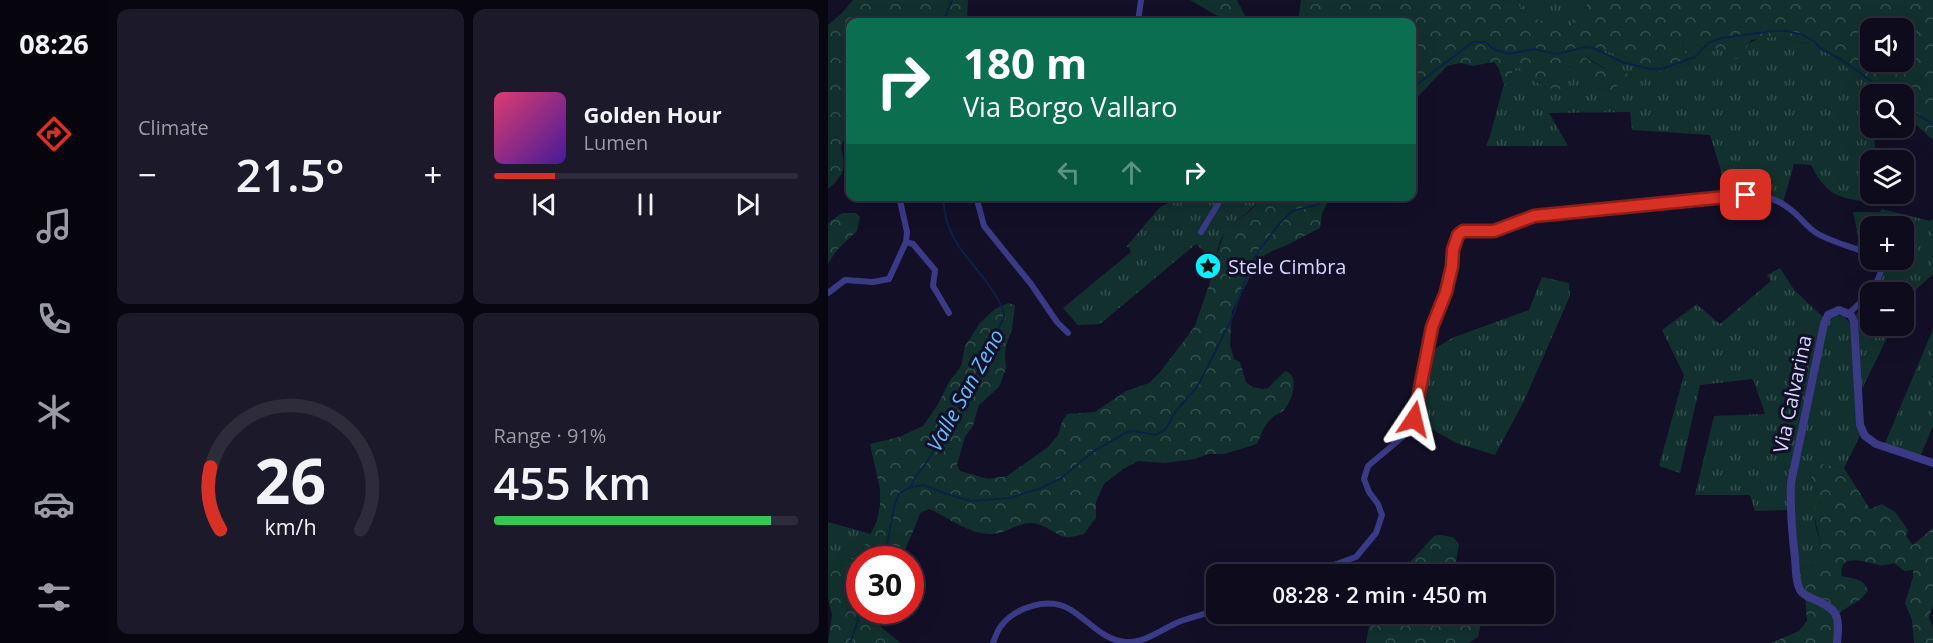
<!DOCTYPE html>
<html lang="en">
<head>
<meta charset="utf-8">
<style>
	body { margin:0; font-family:"Open Sans",sans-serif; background:#1c192a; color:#f1f3f6; height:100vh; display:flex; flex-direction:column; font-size:22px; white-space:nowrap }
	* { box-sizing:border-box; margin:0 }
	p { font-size:20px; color:#9b9ba4 }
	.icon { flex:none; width:33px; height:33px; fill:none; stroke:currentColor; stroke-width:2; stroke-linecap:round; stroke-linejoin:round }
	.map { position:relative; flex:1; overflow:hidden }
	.panel { display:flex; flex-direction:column; gap:9px; padding:9px; background:#080610; width:720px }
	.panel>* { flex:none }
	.guide { position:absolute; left:18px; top:18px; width:570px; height:183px; border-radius:12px; box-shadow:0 6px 24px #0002,0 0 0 2px #2e2b3b; background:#0b6e4f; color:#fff; overflow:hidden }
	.buttons { position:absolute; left:1032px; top:18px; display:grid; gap:12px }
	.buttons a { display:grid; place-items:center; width:54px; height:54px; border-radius:12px; background:#0e0b1d; box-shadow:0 6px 24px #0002,0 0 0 2px #2e2b3b; font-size:30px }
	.speed { position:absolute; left:18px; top:546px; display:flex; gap:12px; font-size:30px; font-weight:700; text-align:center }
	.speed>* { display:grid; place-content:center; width:78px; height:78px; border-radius:50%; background:#0e0b1d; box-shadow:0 6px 24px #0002,0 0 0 2px #2e2b3b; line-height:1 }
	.speed .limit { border:9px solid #d22; background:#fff; color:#111 }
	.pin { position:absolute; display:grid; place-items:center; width:51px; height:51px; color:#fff; margin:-26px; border-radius:12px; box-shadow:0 3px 9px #0006 }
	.me { position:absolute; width:66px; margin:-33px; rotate:10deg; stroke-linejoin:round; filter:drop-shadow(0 0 4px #0008) }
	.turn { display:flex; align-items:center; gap:21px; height:126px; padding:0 18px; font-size:27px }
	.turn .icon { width:78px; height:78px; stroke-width:2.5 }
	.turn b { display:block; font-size:42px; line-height:51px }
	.lanes { display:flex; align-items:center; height:57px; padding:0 18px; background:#0003; justify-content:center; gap:30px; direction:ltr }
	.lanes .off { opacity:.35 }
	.big { font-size:45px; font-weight:600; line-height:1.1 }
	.panel .card { flex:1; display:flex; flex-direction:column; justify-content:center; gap:9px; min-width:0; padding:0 21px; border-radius:12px; background:#1c192a }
	.panel .dial { align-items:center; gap:0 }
	.dial svg { height:156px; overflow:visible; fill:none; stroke:#2e2b3b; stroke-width:7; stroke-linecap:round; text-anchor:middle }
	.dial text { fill:#f1f3f6; stroke:none }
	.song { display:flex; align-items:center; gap:18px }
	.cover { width:72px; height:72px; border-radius:9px; background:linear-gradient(135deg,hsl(340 70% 55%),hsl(260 70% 35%)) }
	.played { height:6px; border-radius:3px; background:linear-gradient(90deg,#d93025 20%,#2e2b3b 20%) }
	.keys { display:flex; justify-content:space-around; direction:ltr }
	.heat { display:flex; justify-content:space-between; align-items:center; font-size:33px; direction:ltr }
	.charge { height:9px; border-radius:4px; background:linear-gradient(90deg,#34c759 91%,#2e2b3b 0) }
	.panel .tiles { flex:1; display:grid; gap:9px; grid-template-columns:repeat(2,1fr) }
	.trip { position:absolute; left:378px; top:564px; width:348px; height:60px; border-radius:12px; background:#0e0b1d; box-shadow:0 6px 24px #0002,0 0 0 2px #2e2b3b; font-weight:600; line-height:60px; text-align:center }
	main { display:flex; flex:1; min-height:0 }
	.menu { display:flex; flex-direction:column; width:108px; justify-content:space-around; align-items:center; background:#06040c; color:#9b9ba4 }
	.menu .icon { width:42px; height:42px }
	.menu .selected { color:#d93025 }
	.menu b { font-size:27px; color:#f1f3f6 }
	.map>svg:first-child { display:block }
	.grass { fill:url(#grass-tufts) }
	.forest { fill:url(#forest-crowns); fill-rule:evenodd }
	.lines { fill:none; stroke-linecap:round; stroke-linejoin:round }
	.stream { stroke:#0a2245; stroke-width:2 }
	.minor { stroke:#3a3a86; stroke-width:6 }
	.tertiary { stroke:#3a3a86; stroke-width:8 }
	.route-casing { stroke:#8d1f18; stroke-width:15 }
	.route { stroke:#d93025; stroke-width:10 }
	.labels { text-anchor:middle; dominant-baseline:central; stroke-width:6; stroke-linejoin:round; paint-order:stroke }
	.poi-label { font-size:20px; fill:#d8d5ff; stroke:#120f27; text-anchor:start }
	.street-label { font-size:20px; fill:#d8d5ff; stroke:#120f27 }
	.water-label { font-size:21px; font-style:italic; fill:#63bdff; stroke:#120f27 }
</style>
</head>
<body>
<main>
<nav class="menu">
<b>08:26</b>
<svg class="icon selected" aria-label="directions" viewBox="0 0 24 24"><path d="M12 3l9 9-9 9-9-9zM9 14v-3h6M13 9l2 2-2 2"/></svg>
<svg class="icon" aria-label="music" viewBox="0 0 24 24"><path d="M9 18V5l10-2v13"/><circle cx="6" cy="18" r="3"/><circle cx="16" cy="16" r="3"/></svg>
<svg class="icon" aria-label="phone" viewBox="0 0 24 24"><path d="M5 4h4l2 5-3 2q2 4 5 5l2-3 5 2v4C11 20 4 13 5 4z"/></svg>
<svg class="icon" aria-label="climate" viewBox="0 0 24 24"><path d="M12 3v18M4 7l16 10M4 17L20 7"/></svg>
<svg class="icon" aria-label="car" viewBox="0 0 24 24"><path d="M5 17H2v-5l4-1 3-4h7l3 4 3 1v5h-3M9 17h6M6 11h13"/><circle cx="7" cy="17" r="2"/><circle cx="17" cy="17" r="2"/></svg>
<svg class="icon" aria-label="filters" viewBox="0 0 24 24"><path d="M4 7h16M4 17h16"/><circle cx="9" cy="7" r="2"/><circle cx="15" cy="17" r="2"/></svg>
</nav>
<section class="panel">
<div class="tiles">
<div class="card"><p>Climate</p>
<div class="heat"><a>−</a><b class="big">21.5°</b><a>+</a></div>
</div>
<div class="card">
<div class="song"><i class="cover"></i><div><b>Golden Hour</b><p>Lumen</p></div></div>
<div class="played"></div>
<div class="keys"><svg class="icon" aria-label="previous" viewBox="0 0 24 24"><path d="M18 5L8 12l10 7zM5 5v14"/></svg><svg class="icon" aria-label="pause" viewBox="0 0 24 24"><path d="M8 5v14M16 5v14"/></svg><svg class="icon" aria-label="next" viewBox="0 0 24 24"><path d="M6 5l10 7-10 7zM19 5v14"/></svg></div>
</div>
<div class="card dial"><svg viewBox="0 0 100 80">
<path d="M14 69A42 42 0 1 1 86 69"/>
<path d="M14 69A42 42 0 0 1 9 37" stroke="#d93025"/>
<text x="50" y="56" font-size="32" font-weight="700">26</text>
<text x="50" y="72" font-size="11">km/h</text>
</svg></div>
<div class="card"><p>Range · 91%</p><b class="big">455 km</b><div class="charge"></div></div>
</div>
</section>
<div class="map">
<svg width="1105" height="643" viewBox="0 0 1105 643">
	<defs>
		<pattern id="grass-tufts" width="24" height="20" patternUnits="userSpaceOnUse" patternTransform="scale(1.5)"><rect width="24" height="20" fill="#12312e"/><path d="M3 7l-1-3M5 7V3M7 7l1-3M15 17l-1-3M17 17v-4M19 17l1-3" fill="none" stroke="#344e4d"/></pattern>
		<pattern id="forest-crowns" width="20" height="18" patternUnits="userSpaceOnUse" patternTransform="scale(1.5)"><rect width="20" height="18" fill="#12312e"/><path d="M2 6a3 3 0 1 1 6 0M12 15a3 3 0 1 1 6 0" fill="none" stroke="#344e4d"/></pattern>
	</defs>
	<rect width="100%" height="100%" fill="#120f27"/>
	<path class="grass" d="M674 0H762L751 17 735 33 718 26 701 15 691 6Z
		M937 37H947L991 46 1053 94H1042V128H1057L1046 137 1048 160H1042V194H1052V204C1016 197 1002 202 983 165L966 164 955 203 943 198 901 197 882 135 804 130 802 112 721 113 740 146H658L662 136 675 87 689 66 717 87 735 81 734 76 738 66 749 69 771 89 783 91 800 75 794 71H781L758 57 768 48 795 56 807 66 832 72 862 63 855 49 856 39 881 50 892 48 900 57C913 50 922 40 937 37Z
		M351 197H431C427 211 401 223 393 239 390 245 389 255 387 262L368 244 272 324 250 325 235 308 303 252 301 247H298L332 207 351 198Z
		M1054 209 1102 221 1105 219V274L1078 299 1076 304V292H1042V326H1065L1027 403 1033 434 1016 468 988 463 982 476 993 498C992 504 988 511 987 517 985 533 1002 545 985 565L968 570 962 510 927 511 922 495H867L886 416 937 414 925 379 872 385 852 473 831 466 856 375 834 330 869 304 867 303 892 324 943 281 939 275 952 268 967 291 996 318 1004 314 1016 316 1023 325 1037 299 1053 277 1050 260H1076V226H1042V254L1028 248 1031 240 1025 212H1051Z
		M714 277 741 283 742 296 696 401 667 455 628 443 586 419 597 355 624 338 701 310Z
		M1105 329V426L1092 457 1055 448Z
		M0 522 43 534 34 551 5 571 0 579Z"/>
	<path class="forest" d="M25 0H140L139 22H22V136L16 139 13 147C18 167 17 175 0 189V25L14 13Z
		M362 0H409L420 22H400Z
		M473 0H674L691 6 701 15 718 26 735 33 751 17 762 0H1105V140L1076 114V94H1053L991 46 947 37 923 40 911 59 900 57 892 48 881 50 856 39 855 49 862 63 832 72 807 66 795 56 768 48 758 58 781 71H794L801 75 783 91 771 89 749 69 739 66 734 76 735 81 742 87C719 94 706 81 689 66L676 85 671 69 666 62 644 66 633 63 619 66 584 103V22H470ZM1042 28H1076V62H1042Z
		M431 197H511V199L499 203 494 214 492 228 457 246 444 251 437 255 427 267 404 311 402 345 406 359 412 362 418 382 424 387 435 389 440 388 457 371C473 375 464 402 455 411 451 414 446 415 443 419 436 425 433 435 429 444L396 454H380L367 459 337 463 310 461 295 469 276 484 268 502V518L256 534C251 535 242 538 237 537 227 535 215 522 202 523 192 523 181 531 171 533 147 539 122 518 101 509L92 513C87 529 79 543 74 559L32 560V610L47 611C45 625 63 634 73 643H0L4 615 0 599V579L5 571 34 551 49 521 52 505V489L42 444 71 437 95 426 110 404 121 382 133 366 137 346 152 323 167 309 180 303 187 305 184 329 178 345 177 356 178 368 171 387 151 405 145 426 137 437 129 465 132 471 160 479 179 476 220 447 230 435 234 422 239 414 267 412 298 391 321 383 333 371 367 326 384 276 389 254 397 231 423 210 431 200Z
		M14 213H28L32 217 29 231 8 251 0 264V223Z
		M988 463 1016 468 1042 509 1054 504 1067 512 1080 530 1078 536 1085 545 1105 528V604L1101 617 1105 629V643H1086L1084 620 1077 603 1085 577V570L1076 571 1066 563C1061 564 1056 566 1051 565 1039 563 1010 551 1014 576 1026 579 1036 578 1040 591L1033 599 1009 614V643H943L971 631 979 621 977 595 968 570 985 565C1003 544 982 527 988 506L992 504C995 486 973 480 988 463Z
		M612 535 625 537 631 544 628 562 629 574H571L606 536Z
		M543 614H655L650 637 641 643H538Z"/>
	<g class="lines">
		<path class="stream" d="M115 22 124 0
			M584 88 645 42H658L665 49 681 54 706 49 729 54 757 47 765 48 796 63 823 69 836 68 867 57 880 43 893 38 945 31H959L975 35 987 42 992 48 1014 60 1061 94
			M1076 105 1105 125
			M83 487 88 476 99 462 156 361 158 350 176 318C178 300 140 261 130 245 120 229 116 215 115 196
			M50 560 59 545 67 503 71 494 80 488 95 485 119 494 143 501 182 498 213 488 233 478 266 451 299 432 306 431 327 435 337 430 348 411 369 387 379 368 405 316 422 266 432 249 453 222 464 211 489 205 502 196
			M22 643 30 621 32 605"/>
		<path class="minor" d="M310 22 313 0
			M148 196 156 226 203 284 229 322 240 333
			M373 232 390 204 391 196
			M78 242 85 244 107 270 105 286 121 313
			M0 293 17 280 45 282 61 279 78 242 79 232 71 196
			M1020 314C1036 300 1052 286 1054 264L1050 260
			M480 574 528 557 548 533 554 515 550 504 541 492 536 479 540 466 578 434 586 419 601 336 618 292 630 235 635 231 644 230 653 232 666 231 706 216 918 195C941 196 951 199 969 215 976 222 981 229 990 234 1006 243 1025 247 1042 254
			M165 643C167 638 169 631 173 626 188 607 221 596 243 610 261 621 276 641 298 642 318 643 335 628 353 621 365 617 377 614 388 610"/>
		<path class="tertiary" d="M1009 643C1012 614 1010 609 983 598 978 596 975 594 972 590 967 580 968 568 967 558 964 533 962 508 963 483L996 324 1000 315 1011 310 1023 315 1026 322 1031 407 1032 425 1037 436 1048 444 1105 463"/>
	</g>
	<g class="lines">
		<defs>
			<path id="route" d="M586 419 604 327 618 292 624 266 625 250 630 235 635 231H666L706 216 918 195"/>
		</defs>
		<use href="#route" class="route-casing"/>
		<use href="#route" class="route"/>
	</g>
	<defs>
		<symbol id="sight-disc" viewBox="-11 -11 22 22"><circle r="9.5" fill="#01f1ff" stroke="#120f27"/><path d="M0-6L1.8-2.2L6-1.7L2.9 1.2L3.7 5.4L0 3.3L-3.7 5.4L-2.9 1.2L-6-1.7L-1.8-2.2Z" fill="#111"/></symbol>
	</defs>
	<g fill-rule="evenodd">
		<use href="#sight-disc" x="365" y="251" width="30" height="30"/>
	</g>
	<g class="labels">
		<g class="poi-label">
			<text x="400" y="266">Stele Cimbra</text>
		</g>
		<g class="street-label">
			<text transform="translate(964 394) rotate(-78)">Via Calvarina</text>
		</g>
		<g class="water-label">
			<text transform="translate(137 390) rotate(-61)">Valle San Zeno</text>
		</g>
	</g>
</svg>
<div class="buttons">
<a><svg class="icon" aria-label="sound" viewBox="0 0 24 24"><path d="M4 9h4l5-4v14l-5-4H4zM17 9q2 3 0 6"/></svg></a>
<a><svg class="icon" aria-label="search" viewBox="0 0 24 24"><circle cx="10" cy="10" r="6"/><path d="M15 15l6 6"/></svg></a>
<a><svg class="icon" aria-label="layers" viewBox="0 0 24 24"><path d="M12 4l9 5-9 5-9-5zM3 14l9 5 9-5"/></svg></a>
<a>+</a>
<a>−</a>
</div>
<div class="speed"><div class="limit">30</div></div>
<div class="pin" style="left:918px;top:195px;background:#d93025"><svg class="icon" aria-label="arrive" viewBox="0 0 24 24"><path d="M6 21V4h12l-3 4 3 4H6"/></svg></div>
<svg class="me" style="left:586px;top:419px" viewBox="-20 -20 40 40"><path d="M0-17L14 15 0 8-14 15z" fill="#d93025" stroke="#fff" stroke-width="4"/></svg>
<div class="trip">08:28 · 2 min · 450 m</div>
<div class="guide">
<div class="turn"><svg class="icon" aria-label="right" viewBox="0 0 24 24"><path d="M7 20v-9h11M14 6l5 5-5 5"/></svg><div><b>180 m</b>Via Borgo Vallaro</div></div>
<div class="lanes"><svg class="icon off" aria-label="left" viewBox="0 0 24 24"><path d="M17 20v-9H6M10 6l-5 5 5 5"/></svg><svg class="icon off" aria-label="ahead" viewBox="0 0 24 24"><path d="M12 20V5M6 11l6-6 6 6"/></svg><svg class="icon" aria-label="right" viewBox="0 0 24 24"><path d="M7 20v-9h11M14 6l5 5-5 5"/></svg></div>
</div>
</div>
</main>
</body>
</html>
